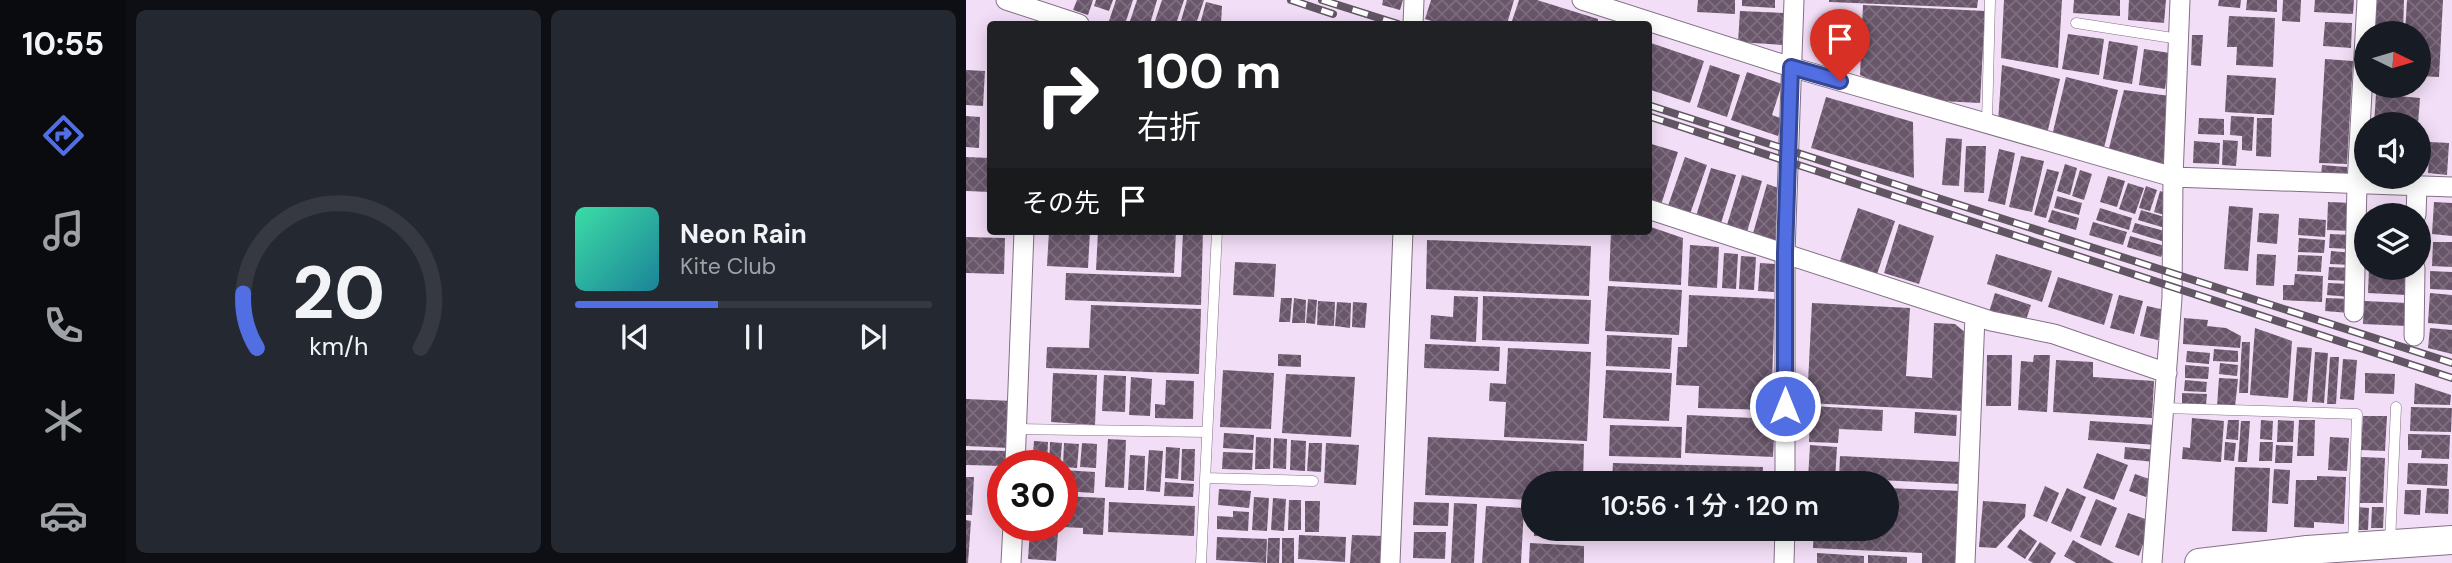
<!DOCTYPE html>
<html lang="ja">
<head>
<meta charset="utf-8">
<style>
	body { margin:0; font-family:"DM Sans","Noto Sans JP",sans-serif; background:#242831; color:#f1f3f6; height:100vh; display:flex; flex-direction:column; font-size:26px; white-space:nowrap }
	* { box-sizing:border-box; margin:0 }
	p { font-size:23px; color:#9ea1a6 }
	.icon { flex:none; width:38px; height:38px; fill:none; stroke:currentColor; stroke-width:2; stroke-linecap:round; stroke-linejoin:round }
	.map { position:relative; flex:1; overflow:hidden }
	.details { display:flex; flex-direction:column; gap:10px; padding:10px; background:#0d0f14; width:840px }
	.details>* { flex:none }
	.banner { position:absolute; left:21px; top:21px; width:665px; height:214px; border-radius:7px; box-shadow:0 4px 18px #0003; background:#202124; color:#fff; overflow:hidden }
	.needle { width:46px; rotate:95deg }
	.fabs { position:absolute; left:1388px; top:21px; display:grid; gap:14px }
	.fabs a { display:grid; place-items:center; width:77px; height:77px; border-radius:50%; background:#171b24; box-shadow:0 4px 18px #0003; font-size:35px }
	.speed { position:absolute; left:21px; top:450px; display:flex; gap:14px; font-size:35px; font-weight:700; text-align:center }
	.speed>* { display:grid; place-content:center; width:91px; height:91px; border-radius:50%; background:#171b24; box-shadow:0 4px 18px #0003; line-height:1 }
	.speed .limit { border:10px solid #d22; background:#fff; color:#111 }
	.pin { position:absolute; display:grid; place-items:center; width:60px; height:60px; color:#fff; margin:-72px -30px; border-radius:50% 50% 50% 0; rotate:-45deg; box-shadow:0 0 7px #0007 }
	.pin .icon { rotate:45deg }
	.me { position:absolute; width:77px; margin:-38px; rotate:0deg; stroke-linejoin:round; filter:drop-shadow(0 0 5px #0008) }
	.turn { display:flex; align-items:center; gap:24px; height:147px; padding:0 35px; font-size:32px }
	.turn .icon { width:91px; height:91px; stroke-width:2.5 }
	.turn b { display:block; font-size:49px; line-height:60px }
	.then { display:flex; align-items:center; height:66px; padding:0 35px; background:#0003; gap:14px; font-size:26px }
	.details .widget { flex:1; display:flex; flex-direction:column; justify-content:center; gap:10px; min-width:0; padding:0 24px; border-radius:10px; background:#242831 }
	.details .dial { align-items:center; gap:0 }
	.dial svg { height:182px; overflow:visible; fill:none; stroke:#363941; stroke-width:7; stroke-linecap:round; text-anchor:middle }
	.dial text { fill:#f1f3f6; stroke:none }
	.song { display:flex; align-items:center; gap:21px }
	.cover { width:84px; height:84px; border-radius:10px; background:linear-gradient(135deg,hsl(160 70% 55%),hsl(190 70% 35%)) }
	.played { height:7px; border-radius:4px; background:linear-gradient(90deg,#526ee3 40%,#363941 40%) }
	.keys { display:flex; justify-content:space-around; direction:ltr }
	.details .tiles { flex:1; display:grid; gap:10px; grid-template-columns:repeat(2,1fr) }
	.trip { position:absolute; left:555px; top:471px; width:378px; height:70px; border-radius:35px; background:#171b24; box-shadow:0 4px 18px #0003; font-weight:600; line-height:70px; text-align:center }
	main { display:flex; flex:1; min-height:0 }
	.tabs { display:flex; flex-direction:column; width:126px; justify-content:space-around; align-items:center; background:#090b0e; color:#9ea1a6 }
	.tabs .icon { width:49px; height:49px }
	.tabs .selected { color:#526ee3 }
	.tabs b { font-size:32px; color:#f1f3f6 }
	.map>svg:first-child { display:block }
	.building { fill:url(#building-cross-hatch) }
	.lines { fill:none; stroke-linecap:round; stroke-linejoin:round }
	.lane-casing { stroke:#837086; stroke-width:11 }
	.street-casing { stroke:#837086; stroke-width:21 }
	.secondary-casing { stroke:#837086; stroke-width:30 }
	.lane { stroke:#fff; stroke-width:10 }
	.street { stroke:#fff; stroke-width:19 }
	.secondary { stroke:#fff; stroke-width:28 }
	.rail-casing { stroke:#625664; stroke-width:8 }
	.rail { stroke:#fff; stroke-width:5; stroke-dasharray:16; stroke-linecap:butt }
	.route-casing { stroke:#354894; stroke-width:18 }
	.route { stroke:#526ee3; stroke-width:12 }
</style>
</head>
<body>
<main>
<nav class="tabs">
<b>10:55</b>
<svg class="icon selected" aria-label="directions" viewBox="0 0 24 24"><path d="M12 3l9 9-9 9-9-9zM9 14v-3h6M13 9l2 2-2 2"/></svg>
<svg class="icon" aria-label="music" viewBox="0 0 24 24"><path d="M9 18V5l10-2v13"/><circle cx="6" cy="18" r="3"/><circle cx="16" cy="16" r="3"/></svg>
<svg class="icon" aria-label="phone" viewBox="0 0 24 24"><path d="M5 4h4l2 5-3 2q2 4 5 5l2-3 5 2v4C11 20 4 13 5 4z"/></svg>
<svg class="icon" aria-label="climate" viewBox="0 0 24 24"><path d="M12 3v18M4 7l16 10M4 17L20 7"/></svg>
<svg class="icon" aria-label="car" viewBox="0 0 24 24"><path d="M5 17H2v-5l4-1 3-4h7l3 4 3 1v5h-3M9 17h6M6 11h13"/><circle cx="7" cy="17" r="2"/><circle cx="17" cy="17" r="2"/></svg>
</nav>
<section class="details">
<div class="tiles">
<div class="widget dial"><svg viewBox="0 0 100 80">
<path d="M14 69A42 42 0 1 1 86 69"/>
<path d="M14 69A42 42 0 0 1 8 45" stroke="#526ee3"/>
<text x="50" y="56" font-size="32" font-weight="700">20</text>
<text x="50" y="72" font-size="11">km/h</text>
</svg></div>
<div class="widget">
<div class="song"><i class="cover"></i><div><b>Neon Rain</b><p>Kite Club</p></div></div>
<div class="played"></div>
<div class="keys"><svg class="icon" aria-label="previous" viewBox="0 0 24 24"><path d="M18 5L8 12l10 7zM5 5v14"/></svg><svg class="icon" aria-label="pause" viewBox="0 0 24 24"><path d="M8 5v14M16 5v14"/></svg><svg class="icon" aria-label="next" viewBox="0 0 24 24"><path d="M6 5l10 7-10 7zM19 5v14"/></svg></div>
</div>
</div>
</section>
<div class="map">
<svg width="1486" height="563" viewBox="0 0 1486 563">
	<defs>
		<pattern id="building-cross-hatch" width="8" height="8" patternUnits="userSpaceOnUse" patternTransform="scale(1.75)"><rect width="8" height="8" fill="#69566b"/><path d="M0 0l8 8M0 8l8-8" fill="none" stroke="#7d6e7e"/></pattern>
	</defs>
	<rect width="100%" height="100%" fill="#f3def7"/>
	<path class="building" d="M111 0H127L122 15 107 10Z
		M130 0H147L143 11 128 6Z
		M150 0H167L159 24H142Z
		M171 0H191L184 24H163Z
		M196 0H218L210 24H188Z
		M221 0H238L230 24H214Z
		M417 0H437L434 10 416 5Z
		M465 0H548L541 24H476L459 19Z
		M553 0H571L632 19V24H545Z
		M732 0H769V14L731 12Z
		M776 0H809V8L776 6Z
		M863 0H1012L1011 8 863 2Z
		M1038 0H1096L1092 68 1035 58Z
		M1108 0H1154V16L1107 13Z
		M1163 0H1200L1198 23 1162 20Z
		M1253 0H1275L1274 8 1252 6Z
		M1281 0H1311V12L1280 10Z
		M1317 0H1335L1334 22 1316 21Z
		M1349 0H1388L1387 14 1348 12Z
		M1407 0H1438L1437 33H1406Z
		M1441 0H1477L1473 77 1452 76V33H1439Z
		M240 2 256 6 255 24H234Z
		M897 5 1019 11 1014 103 954 100 894 75Z
		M774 11 818 13 816 45 772 42Z
		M1263 16 1309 18 1307 67 1270 65 1271 47H1261Z
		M1359 22 1386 23 1385 48 1357 46Z
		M1102 34 1138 39 1133 75 1096 69Z
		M1226 35H1237L1235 66 1225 65Z
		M1143 41 1172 46 1166 84 1137 79Z
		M682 42 738 61 724 103 682 89Z
		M1178 49 1204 53 1199 89 1173 85Z
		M1359 59 1387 61 1381 164 1353 163Z
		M744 65 774 75 761 117 731 107Z
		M1036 65 1094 79 1081 134 1032 122Z
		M0 70 19 71 17 106 0 105Z
		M781 72 816 84 806 115 817 119 812 136 765 120Z
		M1261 75 1310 78 1308 115 1259 112Z
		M1100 77 1152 90 1138 148 1086 136Z
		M1158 90 1204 96 1199 166 1142 152Z
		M1410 94 1454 98 1452 124H1408Z
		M860 97 947 122 948 178 845 148Z
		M0 116 14 117 13 148 0 147Z
		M1265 116 1288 117 1286 151 1276 150V136L1264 135Z
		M1233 118 1258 119V135L1232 134Z
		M1291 118H1306L1305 157 1290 156Z
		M980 138 996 139 993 186 976 185Z
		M1257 140 1272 141 1270 166 1256 165Z
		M1228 141 1254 143 1253 164 1227 163Z
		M1464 142 1483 143 1481 175 1462 173Z
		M682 143 712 152 695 205 682 201Z
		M1000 146H1020L1018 193 998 192Z
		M1033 149 1049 153 1039 205 1022 201Z
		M1055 156 1078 161 1066 212 1043 207Z
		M0 157 24 158V192L0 191Z
		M719 157 741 165 724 214 702 206Z
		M1099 164 1111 168 1104 195 1091 191Z
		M1356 165 1381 167V177L1355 175Z
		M745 168 770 175 755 223 730 216Z
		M1081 169 1093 172 1080 218 1068 215Z
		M1114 170 1126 174 1118 200 1106 196Z
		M776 175 796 181 781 232 761 225Z
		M1142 176 1159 181 1151 207 1134 202Z
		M1162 183 1178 188 1169 214 1153 209Z
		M801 184 818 190 812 244 786 237Z
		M1180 186 1191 190 1184 211 1173 208Z
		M1194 191 1204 194 1198 215 1188 212Z
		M1091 196 1116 203 1113 215 1088 208Z
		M1362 202 1387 203 1386 231 1361 230Z
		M1468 202 1486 203V236L1466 234Z
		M1263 206 1287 208 1282 271 1258 269Z
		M892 208 929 221 911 274 874 261Z
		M1134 208 1166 218 1163 230 1130 220Z
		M1086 210 1113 218 1110 230 1082 222Z
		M1175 210 1202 218 1199 228 1172 220Z
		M1293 213 1313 214 1311 244 1291 242Z
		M1333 218 1360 220 1359 237 1332 235Z
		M1127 222 1161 232 1157 245 1123 235Z
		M1169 223 1202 232 1199 242 1166 232Z
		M933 224 968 236 953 284 918 273Z
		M682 226 717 238 715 285 643 281 645 231H682Z
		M83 231H124L122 268 81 266Z
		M132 231H210L208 273 130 270Z
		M217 231H237L235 305 99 300 100 273 215 277Z
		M1364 234 1386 235V249L1363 248Z
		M1164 236 1199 246 1195 257 1161 247Z
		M0 237 39 238 38 274 0 273Z
		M1333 238 1359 240 1358 253 1332 252Z
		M461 240 625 246 623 296 460 289Z
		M1467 242H1486V267L1466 266Z
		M724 245 753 247 751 288 722 286Z
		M1365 251 1387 253 1386 265 1364 264Z
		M758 253 772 254 770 289 756 288Z
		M1030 254 1086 271 1076 302 1021 284Z
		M1291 254 1310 255 1308 286 1290 285Z
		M1332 255 1356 256 1355 272 1331 271Z
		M775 256 790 257 788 290 773 289Z
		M269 262 310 264 308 297 267 295Z
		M794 263 809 264 808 292 792 291Z
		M1363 267 1386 268 1385 281 1362 280Z
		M1403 268H1443L1441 295 1402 293Z
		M1464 271 1486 272V290L1464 289Z
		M1329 274 1357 276 1356 302 1317 300V285H1328Z
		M1092 277 1147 294 1138 325 1082 307Z
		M1362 283 1385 284 1384 297 1361 295Z
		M642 286 716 290 713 335 639 331Z
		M1029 293 1065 305 1059 323 1023 312Z
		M1464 293 1486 295V325L1462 323Z
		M723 295 809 299 805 410 732 408 733 386 710 385 712 347H721Z
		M1153 295 1177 301 1168 334 1144 328Z
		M488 296 512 297 510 342 464 339 465 315 487 317Z
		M517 296 625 300 623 344 516 340Z
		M315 298H326L324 322H313Z
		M328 298 340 300 339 323H326Z
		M1360 298 1384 299 1383 313 1359 311Z
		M342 299 351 300 349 324 340 323Z
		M352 301 369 302 368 326 351 325Z
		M1398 301 1442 303 1441 326 1397 324Z
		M371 302 385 303 384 328 369 326Z
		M387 302 401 303 399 328 386 327Z
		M846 303 944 308 940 376 966 378 968 323 989 324 1001 334 997 411 841 403Z
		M125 305 235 309 233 374 80 368 81 347 123 348Z
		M1181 306 1199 310 1192 340 1174 336Z
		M1218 318 1242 320 1241 326 1260 328 1275 336 1274 348 1217 344Z
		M1289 328 1326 341 1322 398 1284 395Z
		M1464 328 1486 330V354L1462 348Z
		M641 335 706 338 704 369 640 366Z
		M1276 342H1284L1282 393H1273Z
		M459 344 534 347 533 371 458 368Z
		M1331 347 1346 348 1341 402 1327 401Z
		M542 348 625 352 621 441 538 437 540 402 523 401 524 383 540 384Z
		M1248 349 1272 351V362L1247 361Z
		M1221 351 1244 353 1243 364 1220 362Z
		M1349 352 1362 353 1358 403 1346 402Z
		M312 354 335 355V367L312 366Z
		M1021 355H1046L1045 406H1020Z
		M1068 355H1084L1081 412 1052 410 1055 361 1067 362Z
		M1364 357H1373L1370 404H1361Z
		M1377 359 1391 360 1388 400 1374 399Z
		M1090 360 1127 362V377L1188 381 1186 418 1087 412Z
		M1254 363 1272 365 1271 376 1253 374Z
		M1219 365 1243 367 1242 379 1219 378Z
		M257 370 308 373 305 429 254 427Z
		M640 370 706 373 703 421 637 418Z
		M87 373 131 375 129 425 85 422Z
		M1399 373 1429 374 1428 394 1399 393Z
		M320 374 389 377 385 437 316 433Z
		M138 375 160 376 159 412 136 411Z
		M165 377 186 379 184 416 163 415Z
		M1253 378 1272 379 1269 407 1251 406Z
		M200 380 228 381 227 419 189 418V404L199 405Z
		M1219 380 1241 382 1240 392 1218 391Z
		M1449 383 1485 395 1484 405 1448 404Z
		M1216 393 1241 394 1240 405 1216 404Z
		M0 399 47 401 44 448 0 446Z
		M844 406 917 410 916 431 873 429 872 443 843 442Z
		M1445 407 1486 408 1485 432 1444 431Z
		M949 412 991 415 990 436 948 433Z
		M721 415 809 419 807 457 719 453Z
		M1397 416H1421L1419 451 1395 450Z
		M1226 418 1258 421 1255 462 1216 459 1217 447 1224 448Z
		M1262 420H1273L1272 440 1260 439Z
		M1295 420 1307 421 1306 440 1294 439Z
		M1312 420 1328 421 1327 442H1311Z
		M1333 420H1349L1348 456H1331Z
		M1124 421 1191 425 1190 445 1122 440Z
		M1275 421H1284L1281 462H1272Z
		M644 425 716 427 715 458 643 456Z
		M258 433 288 435 287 450 257 448Z
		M1442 434 1484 435 1483 459 1455 458 1456 450H1442Z
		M290 437 305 438 304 469H289Z
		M462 437 618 444 617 483H567V500L459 495Z
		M1364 437 1383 438 1381 471 1362 470Z
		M308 438 321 439 320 469 307 468Z
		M142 439 160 440 158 488 139 487Z
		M325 440 340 441 339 471 324 470Z
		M68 441 82 442 81 466H66Z
		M84 442 96 443 94 466H83Z
		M1259 442 1270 443 1268 461 1258 460Z
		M1294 442H1307L1306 461H1293Z
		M98 443 113 444 111 468 97 467Z
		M116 443 131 444 130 468 114 467Z
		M343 443H356L355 472 341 471Z
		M360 443 393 445 390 485 358 483Z
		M844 445 871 447 869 481 842 479Z
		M1310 445 1327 446 1326 463H1309Z
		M200 447 214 448 212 479 199 478Z
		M1159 447 1191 450 1189 462 1158 459Z
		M216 449H229L228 481 215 480Z
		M0 450 40 451 39 466 0 465Z
		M183 450 197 451 194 492 180 491Z
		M257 452 287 453 286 470 256 469Z
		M1131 453 1162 465 1148 500 1117 488Z
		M164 455 179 456 178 490H162Z
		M874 456 995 462 994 484 873 478Z
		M1395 457 1419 458 1417 503H1394Z
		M647 463 797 467 796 483H646Z
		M1442 463 1482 464 1481 486 1441 484Z
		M1269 467 1304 468 1301 532 1266 531Z
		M1308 469 1324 470 1322 504 1306 503Z
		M96 470 129 472 128 493 96 491Z
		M1169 474 1186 480 1180 497 1163 491Z
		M1351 476 1380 477 1378 524 1348 522V528L1328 527 1330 480H1351Z
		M0 477H8L6 515H0Z
		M199 482 228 484 227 497 198 496Z
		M1079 486 1093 493 1081 522 1067 516Z
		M920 488 995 491 991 563H956V553L847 548 848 528H920Z
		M1101 488 1120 497 1105 532 1085 523Z
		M1461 488 1483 489 1482 514 1459 513Z
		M253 489 285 491 283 508 252 505Z
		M1439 490H1455L1454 515 1438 514Z
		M96 496 139 498 137 535 117 534V528L96 527Z
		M288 497 303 498 301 531 286 530Z
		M307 498 320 499 318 531 305 530Z
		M1130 499 1151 508 1135 546 1114 537Z
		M323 500H335V530H322Z
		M339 501H354L353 532H339Z
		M1017 501 1060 504 1059 517 1030 548 1013 547Z
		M143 502 229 506 228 536 142 532Z
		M448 502 483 503 482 526 447 525Z
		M488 503 511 504 508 563H485Z
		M520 506 558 508 555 563H516Z
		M1391 507 1403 508 1402 530H1390Z
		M1406 507H1418L1417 528H1405Z
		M267 511 283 512 282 531 251 529V516L267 517Z
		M1162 513 1185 521 1173 556 1149 547Z
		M0 520 5 521 2 563H0Z
		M568 528H617V537L568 536Z
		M1054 529 1071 541 1059 559 1041 547Z
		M64 531 92 532 90 561 62 559Z
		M448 532H480L479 559 447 558Z
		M333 535 380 537 379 562 332 559Z
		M386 535 417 536 415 563H384Z
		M251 537 301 539 300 563 250 560Z
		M302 538H314L313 563H301Z
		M316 538H328V563H316Z
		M1107 540 1148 563H1110L1098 556Z
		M1074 542 1090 553 1084 563H1067L1062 560Z
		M564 543 618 546V563H563Z
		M851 553 898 556V563H851Z
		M902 555 941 557V563H902Z"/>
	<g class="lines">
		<defs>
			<path id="lane" d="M1110 23 1213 39
				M1021 123 1024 0
				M1198 408 1391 414 1387 546
				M50 429 241 432
				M239 478 347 481
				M1424 543 1430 407
				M235 563 251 231"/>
			<path id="street" d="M40 0 113 24
				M616 0 825 67 1207 177 1486 187
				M447 24 448 0
				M682 209 1025 321 1088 334 1201 373
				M1450 215 1451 186
				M1388 312 1391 184 1401 0
				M1448 336 1449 268
				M49 466 58 231
				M819 483V253L828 0
				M45 563 47 525
				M424 563 437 231
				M818 563 819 528
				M999 563 1009 316
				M1186 563 1206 298 1207 177 1214 0"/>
			<path id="secondary" d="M1233 563 1341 550 1486 540"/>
		</defs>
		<use href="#lane" class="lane-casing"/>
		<use href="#street" class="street-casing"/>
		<use href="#secondary" class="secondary-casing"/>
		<use href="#lane" class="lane"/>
		<use href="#street" class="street"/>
		<use href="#secondary" class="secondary"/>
		<defs>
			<path id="rail" d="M325 0 367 14
				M356 0 432 24
				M682 105 1486 363
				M682 116 1486 378"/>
		</defs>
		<use href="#rail" class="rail-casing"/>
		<use href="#rail" class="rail"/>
	</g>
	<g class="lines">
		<defs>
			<path id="route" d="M819 406V253L825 67 874 81"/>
		</defs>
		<use href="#route" class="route-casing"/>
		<use href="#route" class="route"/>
	</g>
</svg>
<div class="fabs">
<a><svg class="needle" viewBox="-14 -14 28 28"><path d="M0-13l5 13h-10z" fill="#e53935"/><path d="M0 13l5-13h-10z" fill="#9ea1a6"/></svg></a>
<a><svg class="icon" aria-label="sound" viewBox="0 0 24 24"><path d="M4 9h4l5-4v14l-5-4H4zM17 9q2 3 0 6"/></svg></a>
<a><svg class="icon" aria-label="layers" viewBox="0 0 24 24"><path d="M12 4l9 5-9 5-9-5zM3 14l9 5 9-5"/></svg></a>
</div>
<div class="speed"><div class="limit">30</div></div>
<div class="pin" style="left:874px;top:81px;background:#d93025"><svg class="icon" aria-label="arrive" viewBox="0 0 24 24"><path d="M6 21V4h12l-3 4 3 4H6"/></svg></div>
<svg class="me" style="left:819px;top:406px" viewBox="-20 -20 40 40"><circle r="17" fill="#526ee3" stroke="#fff" stroke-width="3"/><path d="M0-11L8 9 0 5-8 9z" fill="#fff"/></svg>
<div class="trip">10:56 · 1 分 · 120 m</div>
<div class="banner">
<div class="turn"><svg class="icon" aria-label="right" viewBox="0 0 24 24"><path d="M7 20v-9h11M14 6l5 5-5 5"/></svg><div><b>100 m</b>右折</div></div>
<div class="then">その先<svg class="icon" aria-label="arrive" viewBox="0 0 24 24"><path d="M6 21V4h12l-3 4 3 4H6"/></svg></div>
</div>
</div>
</main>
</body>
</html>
